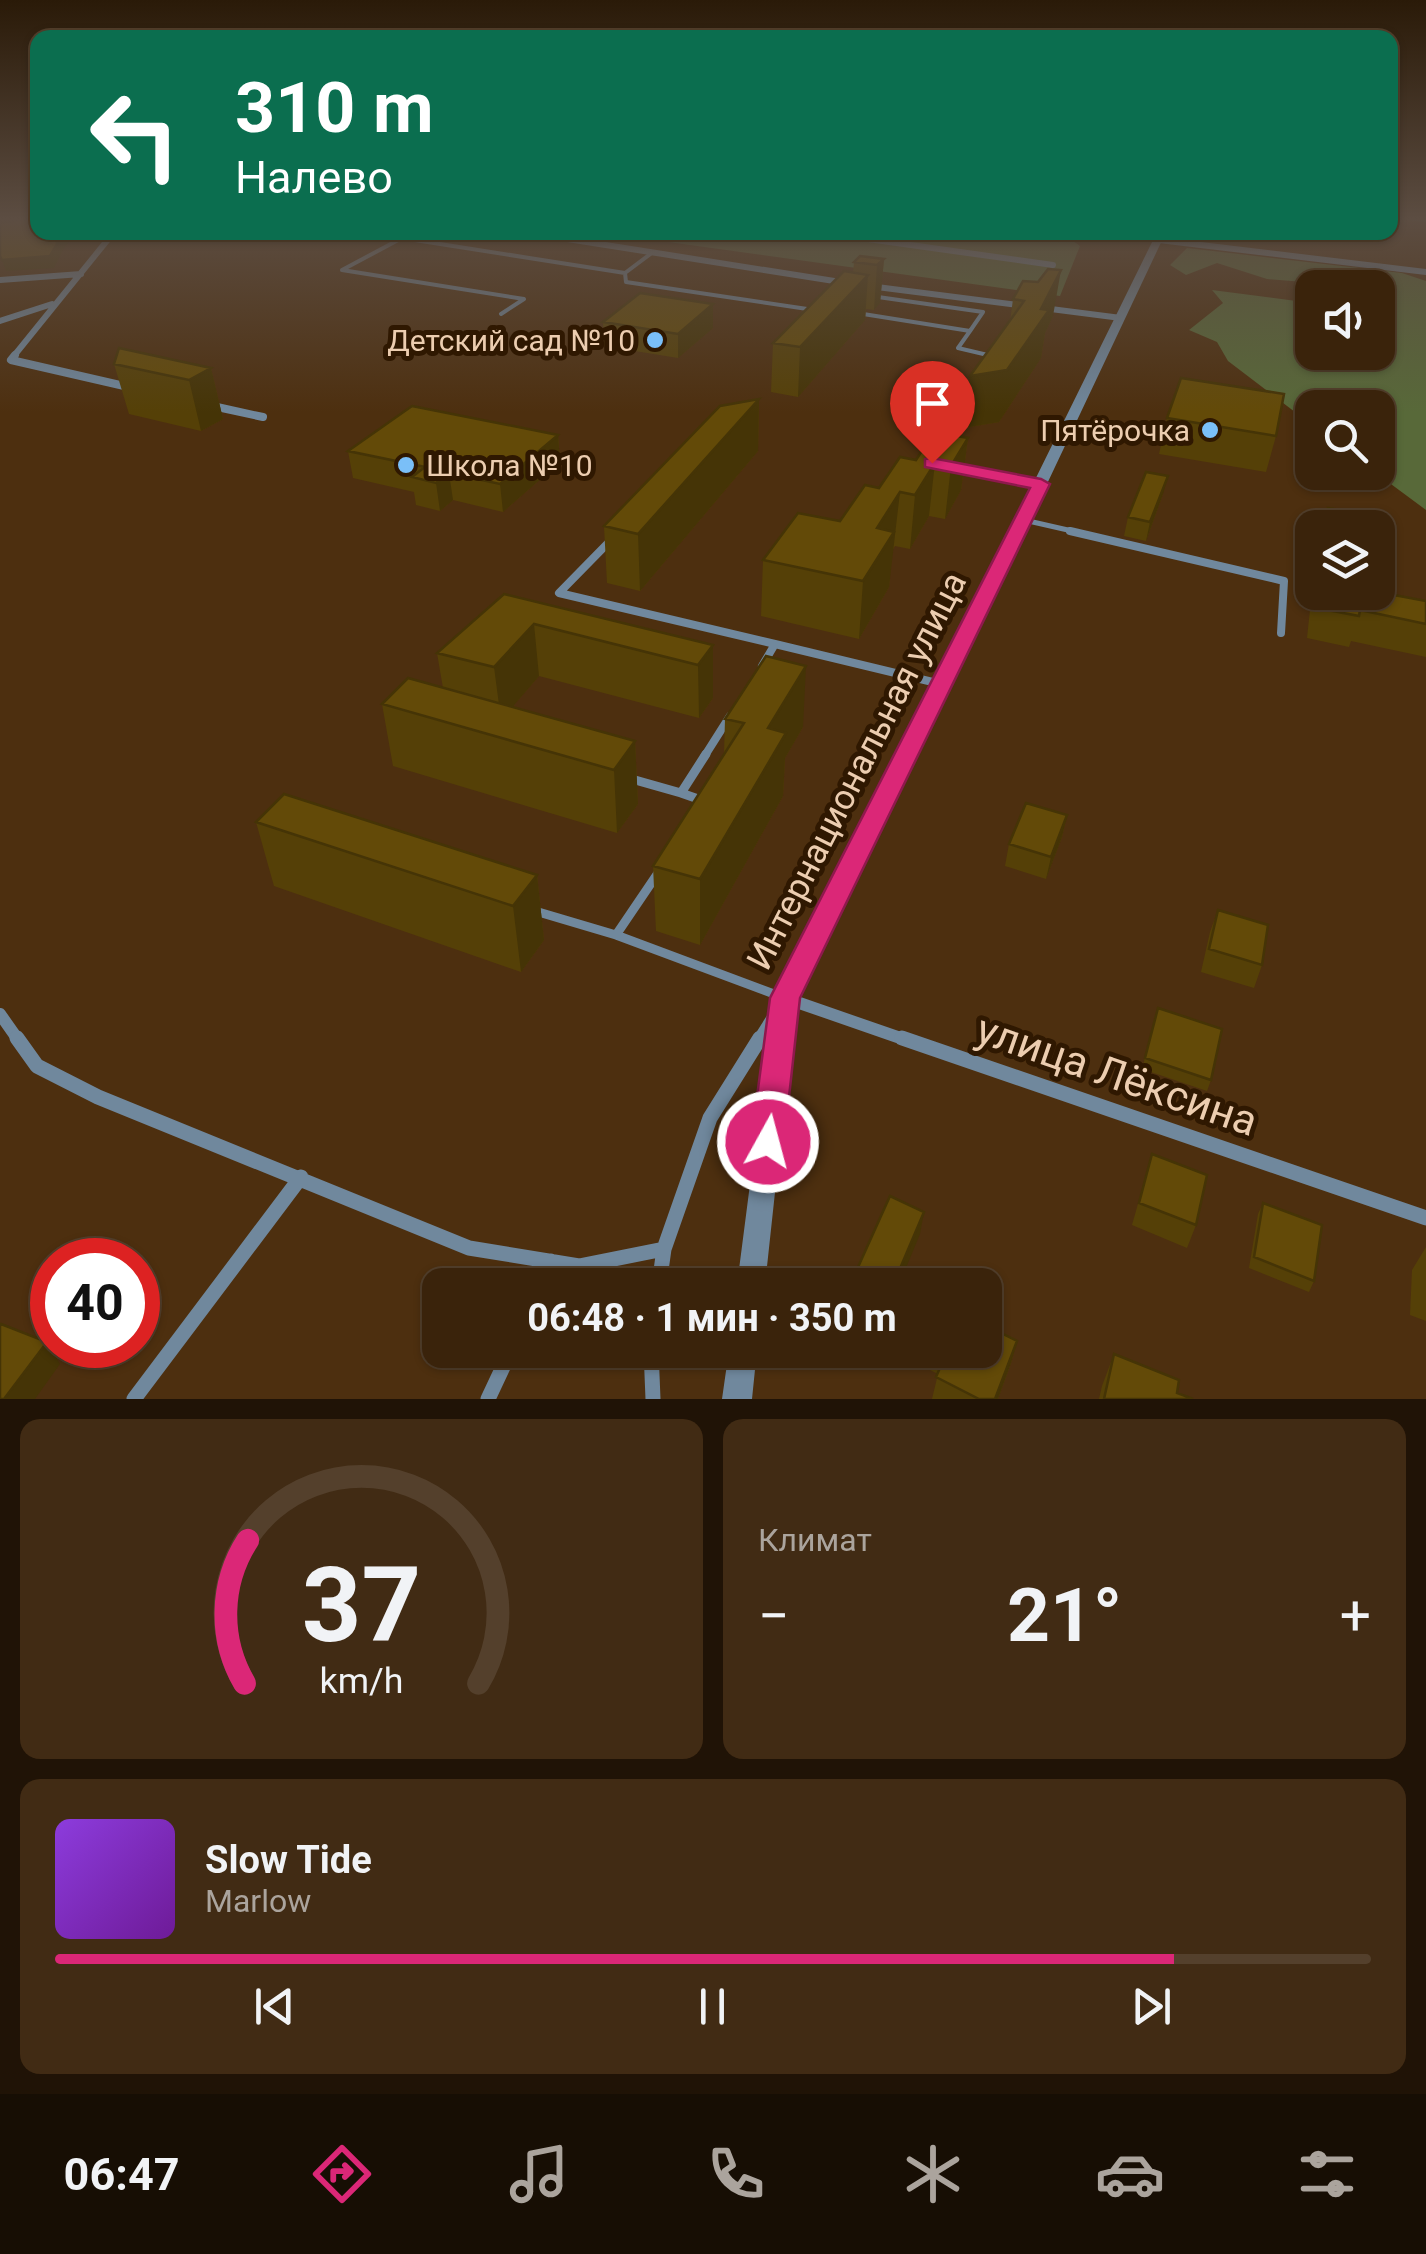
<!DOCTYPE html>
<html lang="ru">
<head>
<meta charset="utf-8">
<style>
	body { margin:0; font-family:Roboto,sans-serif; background:#412b14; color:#f1f3f6; height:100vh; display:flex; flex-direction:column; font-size:38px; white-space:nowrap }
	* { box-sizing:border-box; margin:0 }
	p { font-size:32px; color:#aba49d }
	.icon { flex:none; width:55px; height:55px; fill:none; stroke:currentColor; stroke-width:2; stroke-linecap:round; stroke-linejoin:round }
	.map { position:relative; height:1399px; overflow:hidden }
	.side { display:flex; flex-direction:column; gap:20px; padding:20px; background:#201306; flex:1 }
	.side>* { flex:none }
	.banner { position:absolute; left:30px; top:30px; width:1368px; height:210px; border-radius:20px; box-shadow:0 2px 8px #0004,0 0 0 2px #54402c; background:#0b6e4f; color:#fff; overflow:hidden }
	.buttons { position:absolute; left:1295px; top:270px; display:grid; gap:20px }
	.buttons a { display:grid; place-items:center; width:100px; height:100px; border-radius:20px; background:#3a230b; box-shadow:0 2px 8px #0004,0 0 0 2px #54402c; font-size:50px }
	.speed { position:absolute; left:30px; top:1238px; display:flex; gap:20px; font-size:50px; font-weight:700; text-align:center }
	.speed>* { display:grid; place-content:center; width:130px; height:130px; border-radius:50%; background:#3a230b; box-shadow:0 2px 8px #0004,0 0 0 2px #54402c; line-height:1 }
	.speed .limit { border:15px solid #d22; background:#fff; color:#111 }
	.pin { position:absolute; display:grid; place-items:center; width:85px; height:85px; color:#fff; margin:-102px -42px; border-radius:50% 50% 50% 0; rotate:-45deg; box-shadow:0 0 10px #0007 }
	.pin .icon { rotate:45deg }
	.me { position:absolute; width:110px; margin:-55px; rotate:7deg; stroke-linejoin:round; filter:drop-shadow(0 0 8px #0008) }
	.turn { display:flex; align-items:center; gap:35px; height:210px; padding:0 40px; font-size:45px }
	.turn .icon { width:130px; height:130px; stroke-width:2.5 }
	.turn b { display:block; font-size:70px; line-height:85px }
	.big { font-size:75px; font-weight:700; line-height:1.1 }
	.side .card { flex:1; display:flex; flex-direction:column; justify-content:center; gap:15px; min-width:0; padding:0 35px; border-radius:20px; background:#412b14 }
	.side .dial { align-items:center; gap:0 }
	.dial svg { height:260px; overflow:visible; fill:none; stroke:#54402c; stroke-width:7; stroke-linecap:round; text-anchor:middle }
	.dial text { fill:#f1f3f6; stroke:none }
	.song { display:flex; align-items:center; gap:30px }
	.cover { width:120px; height:120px; border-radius:15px; background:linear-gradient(135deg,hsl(270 70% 55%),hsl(280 70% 35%)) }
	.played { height:10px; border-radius:5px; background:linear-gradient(90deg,#db2777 85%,#54402c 85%) }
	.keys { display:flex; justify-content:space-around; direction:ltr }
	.heat { display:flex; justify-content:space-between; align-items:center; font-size:55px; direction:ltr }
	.side .tiles { flex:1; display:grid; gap:20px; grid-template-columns:1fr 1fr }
	.card:last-child { grid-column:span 2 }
	.trip { position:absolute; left:422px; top:1268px; width:580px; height:100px; border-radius:20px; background:#3a230b; box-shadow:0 2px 8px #0004,0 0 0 2px #54402c; font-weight:700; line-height:100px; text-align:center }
	.menu { display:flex; height:160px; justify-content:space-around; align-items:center; background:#170e04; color:#aba49d }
	.menu .icon { width:70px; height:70px }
	.menu .selected { color:#db2777 }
	.menu b { font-size:45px; color:#f1f3f6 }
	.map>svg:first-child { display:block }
	.green { fill:#586939 }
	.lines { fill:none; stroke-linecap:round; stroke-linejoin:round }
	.stream { stroke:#26736a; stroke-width:4 }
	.service-far3 { stroke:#70889d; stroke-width:4 }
	.service-far2 { stroke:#70889d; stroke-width:5 }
	.service-far1 { stroke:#70889d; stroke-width:8 }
	.service { stroke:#70889d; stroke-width:9 }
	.minor-far3 { stroke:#70889d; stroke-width:6 }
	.minor-far2 { stroke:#70889d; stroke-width:8 }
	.minor-far1 { stroke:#70889d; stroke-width:12 }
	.minor { stroke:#70889d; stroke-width:15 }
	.tertiary { fill:#70889d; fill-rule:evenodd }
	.wall { fill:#554007 }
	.shaded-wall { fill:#453406 }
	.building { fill:#634a08; stroke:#453406; stroke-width:2.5 }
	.route { fill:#db2777; stroke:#8e194d; stroke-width:2.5 }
	.poi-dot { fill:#7abff8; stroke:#2f1801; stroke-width:4 }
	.labels { text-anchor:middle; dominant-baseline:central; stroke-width:10; stroke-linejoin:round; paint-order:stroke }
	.far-poi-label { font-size:30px; fill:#eccdb0; stroke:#2f1801; text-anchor:end }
	.street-label { font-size:35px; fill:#eccdb0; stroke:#2f1801 }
	.near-street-label { font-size:42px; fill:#eccdb0; stroke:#2f1801 }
</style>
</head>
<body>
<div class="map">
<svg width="1426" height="1399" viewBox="0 0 1426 1399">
	<rect width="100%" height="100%" fill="#4d2f0f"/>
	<path class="green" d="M1061 232 1080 246 1060 296 603 233Z
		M1187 248 1402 273 1426 281V510L1376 473 1378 408H1312V425L1228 361 1217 342 1189 330 1223 303 1212 290 1312 303V352H1378V288L1267 279 1217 263 1186 275 1170 265Z"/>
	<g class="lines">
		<path class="stream" d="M1396 217 1426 220"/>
		<path class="service-far3" d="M653 252 625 273 626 282 814 310
			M857 313 970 331 983 312 871 296
			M501 314 524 299 342 270 402 238 625 273
			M970 331 958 348 992 356"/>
		<path class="service-far2" d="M986 355 992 356
			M961 406 972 392
			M955 466 1039 484
			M1024 520 1081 533"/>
		<path class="service-far1" d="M1070 531 1284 581 1281 633
			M610 541 559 593 775 644
			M762 666 775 644 941 684
			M704 757 730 716"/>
		<path class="service" d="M628 778 681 793
			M704 801 681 793 706 754
			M535 911 616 935 782 997
			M616 935 658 873"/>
		<path class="minor-far3" d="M523 232 847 283
			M818 232 1053 265
			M1159 240 1426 272
			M0 280 81 274
			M869 286 1026 306
			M1043 308 1121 318
			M0 321 52 304
			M13 357 114 232"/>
		<path class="minor-far2" d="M15 355 11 360 133 388
			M208 405 263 417"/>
		<path class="minor-far1" d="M0 1014 19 1041
			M758 1041 785 998 909 1041"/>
		<path class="minor" d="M17 1038 37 1066 98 1097 469 1248 579 1266 664 1249 710 1118 760 1038
			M902 1038 1426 1218
			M540 1285 551 1261
			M659 1285 664 1249
			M651 1350 653 1399
			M134 1399 301 1177
			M488 1399 511 1350"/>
		<path class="tertiary" d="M1157 232H1166L952 685 796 998 765 1285H737L774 998 934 685Z
			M729 1350H757L752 1399H722Z"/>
	</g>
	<path class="wall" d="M884 259 880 303 874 310 866 309 865 320 798 397 771 392 773 343 853 273 854 262Z
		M1023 281 1053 316 1045 333 1041 358 999 422 963 428 1010 322 1013 299Z
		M603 322 713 328 678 358 604 346Z
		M114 364 211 368 223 419 201 431 129 414Z
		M759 399 758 451 640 591 607 583 604 526Z
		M1167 418 1276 436 1266 472 1159 454Z
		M558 435 560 462 503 512 453 500 440 511 416 505 414 492 353 478 348 451Z
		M968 438 961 490 945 519 929 516 910 549 895 546 892 551 889 587 859 639 761 616 763 560 840 521 879 488 916 460Z
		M1163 494 1146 541 1124 536 1128 517Z
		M1312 591V592H1378L1426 601V657L1351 641 1349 647 1307 638Z
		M504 594 713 645V698L699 718 539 676 512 707 635 741 638 804 617 833 393 766 382 704 443 688 437 653Z
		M725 719 803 727 785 758 783 796 700 945 656 931 653 866 724 754Z
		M1067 815 1062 837 1046 879 1005 866 1009 844Z
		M256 822 537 875 544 940 521 972 274 886Z
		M1218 910 1262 965 1254 988 1201 972 1210 932Z
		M1158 1008 1211 1080 1207 1091 1142 1069Z
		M1152 1154 1196 1225 1187 1248 1132 1225Z
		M1263 1203 1314 1281 1309 1292 1249 1268 1258 1214Z
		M1426 1247V1321L1410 1315 1412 1270Z
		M1017 1341 1011 1363 998 1399H932L938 1374 928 1369 932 1350H985Z
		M1114 1354 1177 1393 1193 1399H1099L1102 1386Z"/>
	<path class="shaded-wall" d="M0 217H34L0 223Z
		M64 232H77L64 248 54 268 6 271 2 260 60 236Z
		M884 259 880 303 874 310 877 265Z
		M1061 270 1053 316 1045 333 1041 358 999 422 963 428 970 376 1041 309Z
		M868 275 865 320 798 397 800 347Z
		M713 304V328L678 358V334Z
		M211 368 223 419 201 431 189 380Z
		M759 399 758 451 640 591 638 534Z
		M558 435 560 462 503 512 500 484Z
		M968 438 961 490 945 519 951 466Z
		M935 463 929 516 910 549 915 495Z
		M449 473 453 500 440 511 436 483Z
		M1168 476 1163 494 1146 541 1150 522Z
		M900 492 889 587 859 639 863 581 877 528Z
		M534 624 539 676 501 720 494 667Z
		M713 645V698L699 718 698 665Z
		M806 666 803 727 785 758 783 796 700 945V879L768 728Z
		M635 741 638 804 617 833 614 770Z
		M1067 815 1062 837 1046 879 1051 857Z
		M537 875 544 940 521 972 513 906Z
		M924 1212 920 1234 899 1285H893Z
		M1017 1341 1011 1363 998 1399H995Z
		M47 1342 60 1364 35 1399H4Z"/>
	<path class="building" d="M38 217V232H64L50 256 2 260 0 256V223Z
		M860 256 884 259 877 265 854 262Z
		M1048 269 1061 270 1041 309 1049 310 1007 370 970 376 1024 301 1013 299 1023 281 1038 282Z
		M844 271 868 275 800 347 773 343Z
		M640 293 713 304 678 334 603 322Z
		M119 348 211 368 189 380 114 364Z
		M1181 378 1284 394 1276 436 1167 418Z
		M759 399 638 534 604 526 720 406Z
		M412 406 558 435 500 484 449 473 436 483 412 477 425 467 348 451Z
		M934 432 968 438 951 466 935 463 915 495 900 492 877 528 894 532 863 581 763 560 798 513 840 521 865 485 879 488 900 457 916 460Z
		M1146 472 1168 476 1150 522 1128 517Z
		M1328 508 1366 514 1365 528H1326Z
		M1318 592H1378L1426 601V624L1360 610 1359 616 1317 608Z
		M504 594 713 645 698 665 534 624 494 667 437 653Z
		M766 656 806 666 768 728 786 733 700 879 653 866 744 723 725 719Z
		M408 678 635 741 614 770 382 704Z
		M284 794 537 875 513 906 256 822Z
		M1026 803 1067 815 1051 857 1009 844Z
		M1218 910 1268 925 1262 965 1209 949Z
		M1158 1008 1222 1029 1211 1080 1145 1058Z
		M1152 1154 1207 1175 1196 1225 1139 1203Z
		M890 1196 924 1212 893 1285H850Z
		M1263 1203 1322 1225 1314 1281 1254 1257Z
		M1 1324 47 1342 4 1399H0V1326Z
		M985 1325 1017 1341 995 1399H979L936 1377 946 1354 939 1350H985Z
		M1114 1354 1179 1380 1177 1393 1193 1399H1104Z"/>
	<linearGradient id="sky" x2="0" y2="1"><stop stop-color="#2a1a08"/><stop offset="0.53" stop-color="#5c4d42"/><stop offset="1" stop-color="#5c4d42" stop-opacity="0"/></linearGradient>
	<rect width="1426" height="413" fill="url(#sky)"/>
	<path class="route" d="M932 458 1041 479 1050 484 800 998 784 1142 779 1152 768 1156 756 1152 751 1142 770 998 1030 488 925 467V459Z"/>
	<g class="poi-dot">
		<circle cx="655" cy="340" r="10"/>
		<circle cx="1210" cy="430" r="10"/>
		<circle cx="406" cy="465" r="10"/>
	</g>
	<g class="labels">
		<g class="far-poi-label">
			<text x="635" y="340">Детский сад №10</text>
			<text x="1190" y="430">Пятёрочка</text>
			<text x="426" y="465" text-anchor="start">Школа №10</text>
		</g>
		<g class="street-label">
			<text transform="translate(857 771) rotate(-63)">Интернациональная улица</text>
		</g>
		<g class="near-street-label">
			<text transform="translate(1117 1075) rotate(19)">улица Лёксина</text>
		</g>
	</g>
</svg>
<div class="buttons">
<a><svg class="icon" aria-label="sound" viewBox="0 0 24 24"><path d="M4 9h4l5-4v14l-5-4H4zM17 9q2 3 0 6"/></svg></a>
<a><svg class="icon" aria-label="search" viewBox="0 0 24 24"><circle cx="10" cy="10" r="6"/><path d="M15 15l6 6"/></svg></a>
<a><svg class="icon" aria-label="layers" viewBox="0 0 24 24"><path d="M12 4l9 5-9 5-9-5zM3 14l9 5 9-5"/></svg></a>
</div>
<div class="speed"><div class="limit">40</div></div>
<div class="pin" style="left:932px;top:463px;background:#d93025"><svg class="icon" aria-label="arrive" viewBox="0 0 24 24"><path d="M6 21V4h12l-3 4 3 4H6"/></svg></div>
<svg class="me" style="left:768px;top:1142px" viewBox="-20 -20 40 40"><circle r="17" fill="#db2777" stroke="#fff" stroke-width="3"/><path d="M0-11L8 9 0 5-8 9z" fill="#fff"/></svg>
<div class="trip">06:48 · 1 мин · 350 m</div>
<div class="banner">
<div class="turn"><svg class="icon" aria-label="left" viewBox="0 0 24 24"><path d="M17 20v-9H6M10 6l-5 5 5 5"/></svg><div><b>310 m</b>Налево</div></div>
</div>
</div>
<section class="side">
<div class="tiles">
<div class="card dial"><svg viewBox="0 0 100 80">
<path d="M14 69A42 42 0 1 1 86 69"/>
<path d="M14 69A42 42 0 0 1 15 25" stroke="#db2777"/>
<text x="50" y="56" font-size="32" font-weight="700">37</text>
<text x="50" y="72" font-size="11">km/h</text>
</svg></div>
<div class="card"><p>Климат</p>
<div class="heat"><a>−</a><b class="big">21°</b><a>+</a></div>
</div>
<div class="card">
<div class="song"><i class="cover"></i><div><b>Slow Tide</b><p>Marlow</p></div></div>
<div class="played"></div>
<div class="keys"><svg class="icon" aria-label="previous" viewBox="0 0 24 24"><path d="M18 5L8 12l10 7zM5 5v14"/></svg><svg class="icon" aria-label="pause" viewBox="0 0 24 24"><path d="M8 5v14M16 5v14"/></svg><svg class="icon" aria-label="next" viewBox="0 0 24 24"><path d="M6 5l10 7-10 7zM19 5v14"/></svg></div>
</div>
</div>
</section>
<nav class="menu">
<b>06:47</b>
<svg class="icon selected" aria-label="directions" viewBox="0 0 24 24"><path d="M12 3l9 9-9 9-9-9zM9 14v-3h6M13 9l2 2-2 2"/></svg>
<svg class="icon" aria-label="music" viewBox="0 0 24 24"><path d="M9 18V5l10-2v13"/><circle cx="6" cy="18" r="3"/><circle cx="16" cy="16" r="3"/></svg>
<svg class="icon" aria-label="phone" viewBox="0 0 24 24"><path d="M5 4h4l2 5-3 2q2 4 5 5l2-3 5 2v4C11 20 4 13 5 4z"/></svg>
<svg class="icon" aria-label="climate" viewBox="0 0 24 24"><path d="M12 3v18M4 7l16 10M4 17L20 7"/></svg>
<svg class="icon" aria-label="car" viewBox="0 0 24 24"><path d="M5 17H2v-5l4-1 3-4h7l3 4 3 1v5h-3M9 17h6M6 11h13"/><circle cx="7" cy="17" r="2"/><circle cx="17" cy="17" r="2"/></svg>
<svg class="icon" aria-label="filters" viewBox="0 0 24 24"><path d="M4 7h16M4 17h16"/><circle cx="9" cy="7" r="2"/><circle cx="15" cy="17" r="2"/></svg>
</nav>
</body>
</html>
